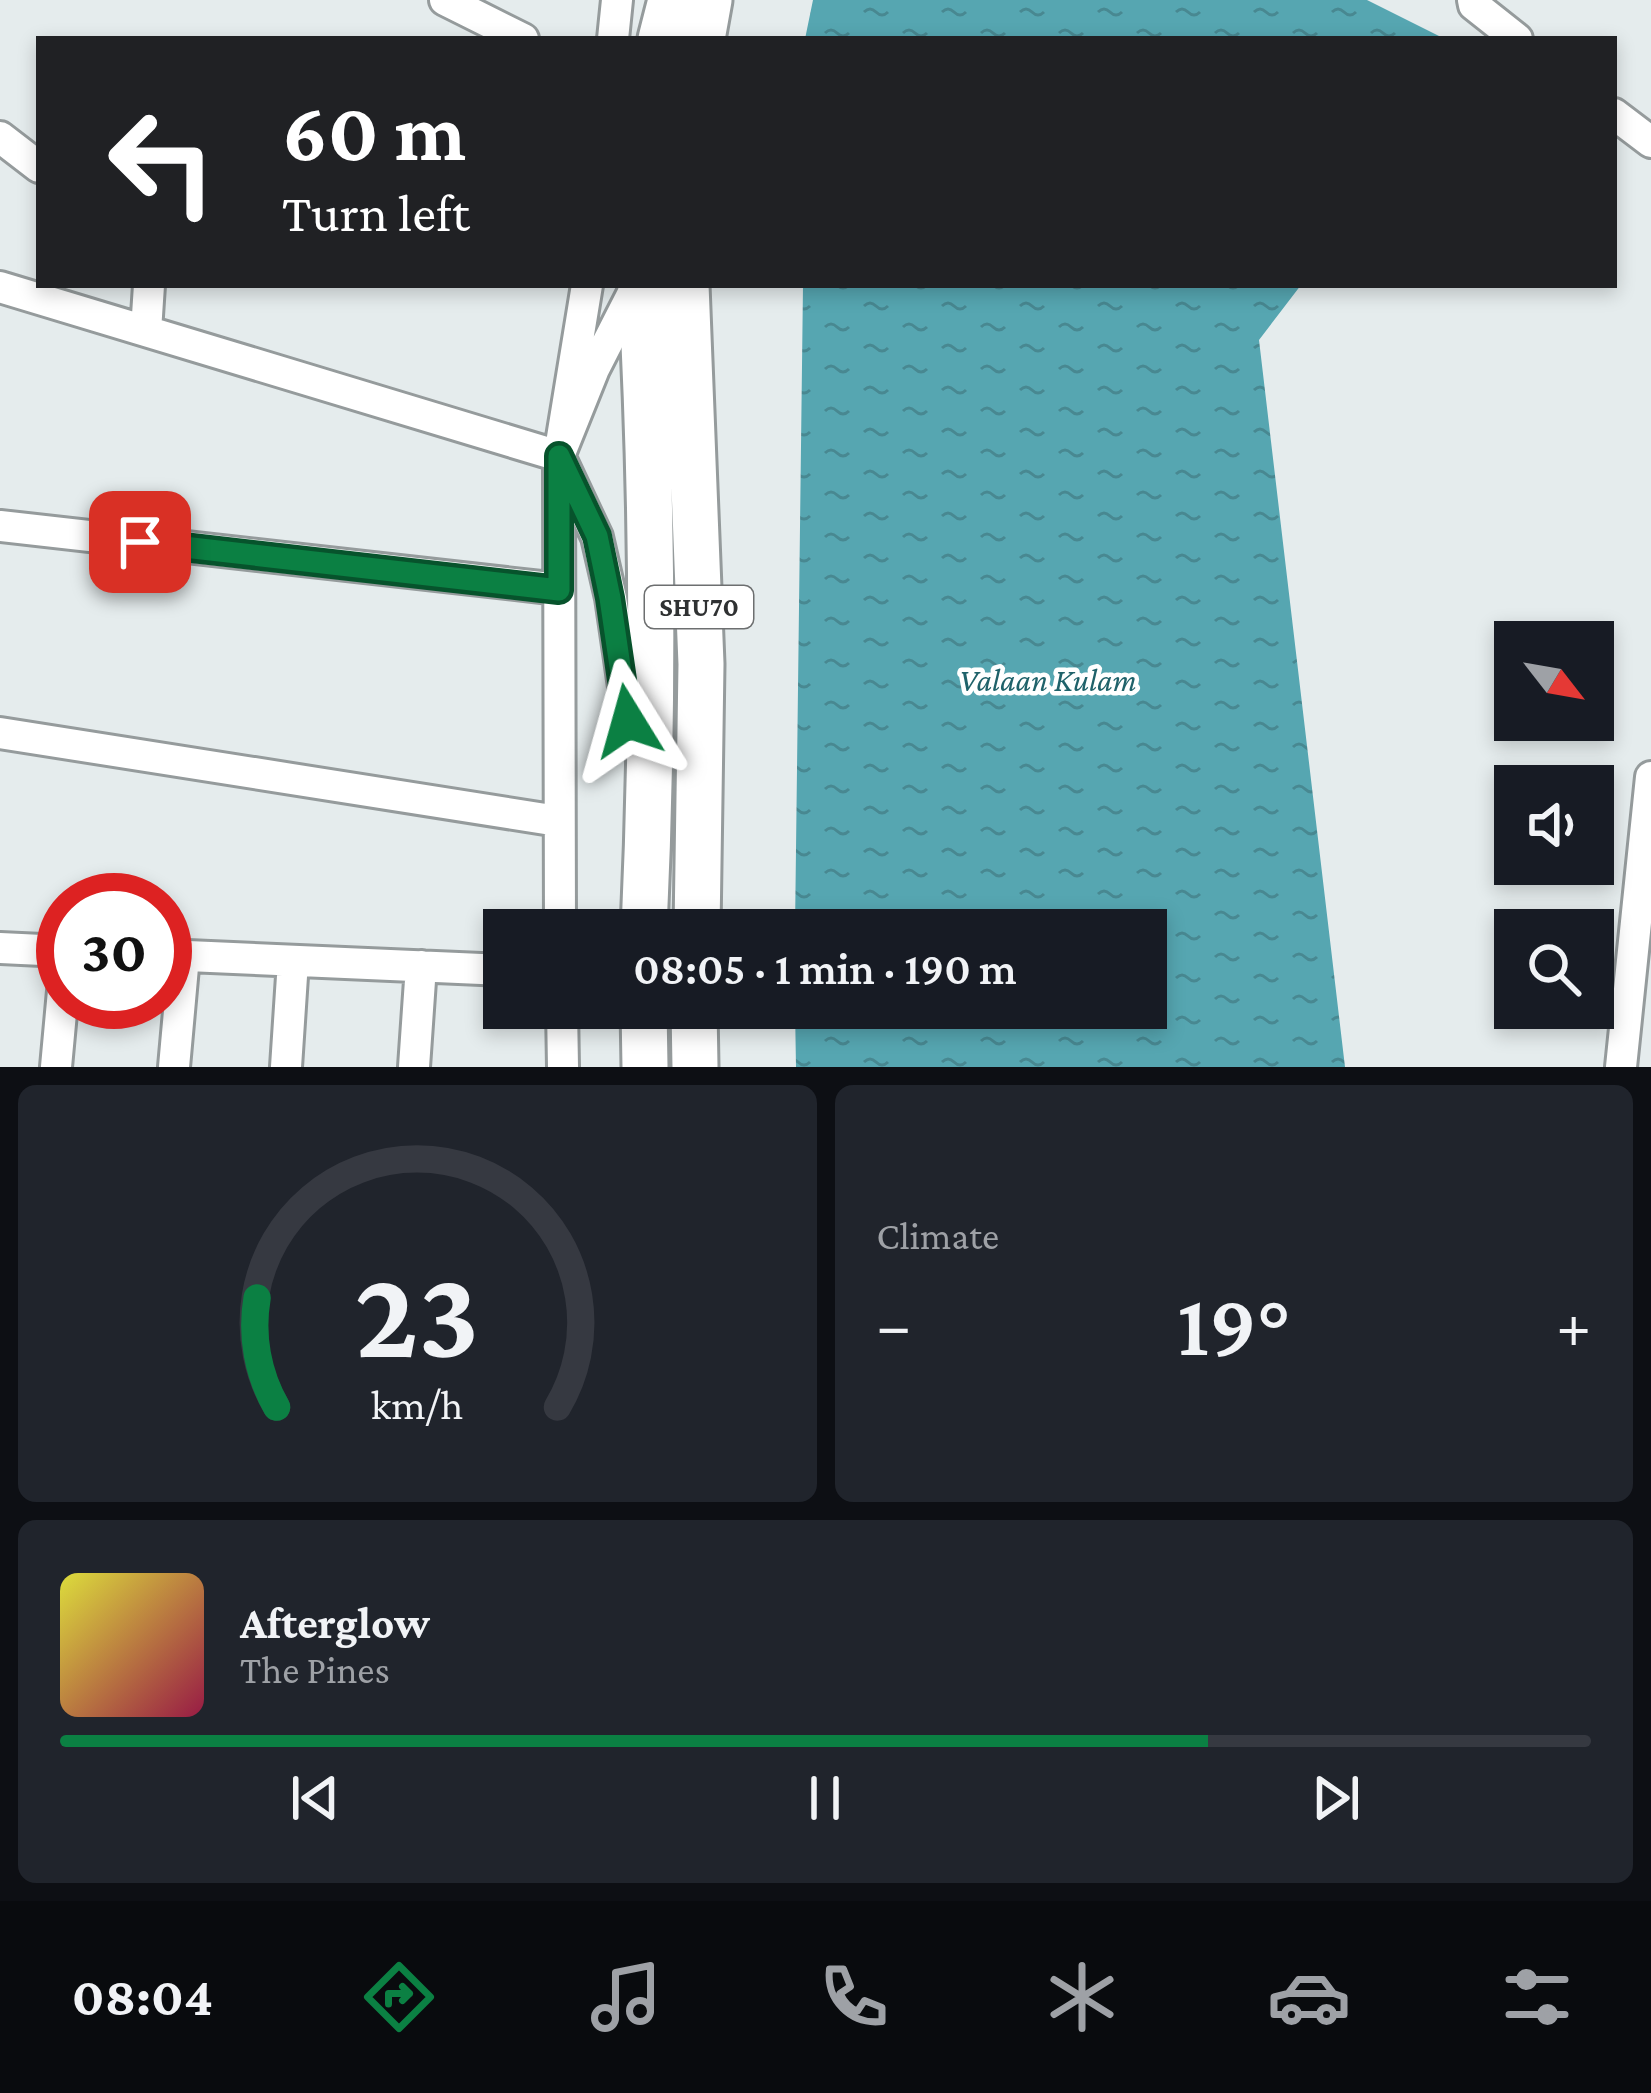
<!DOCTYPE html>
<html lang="en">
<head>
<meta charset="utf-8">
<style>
	body { margin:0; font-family:"Crimson Pro",serif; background:#20242c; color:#f1f3f6; height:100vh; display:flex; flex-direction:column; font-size:45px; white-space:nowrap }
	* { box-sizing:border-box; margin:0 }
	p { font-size:39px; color:#9ea1a6 }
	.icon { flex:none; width:66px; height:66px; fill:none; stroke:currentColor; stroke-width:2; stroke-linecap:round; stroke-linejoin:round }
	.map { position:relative; height:1067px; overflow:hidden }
	.details { display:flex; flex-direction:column; gap:18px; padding:18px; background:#0d0f14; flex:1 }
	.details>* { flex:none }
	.top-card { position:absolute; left:36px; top:36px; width:1581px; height:252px; border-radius:0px; box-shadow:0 6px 18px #0003; background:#202124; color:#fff; overflow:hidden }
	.needle { width:78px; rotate:121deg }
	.buttons { position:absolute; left:1494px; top:621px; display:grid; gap:24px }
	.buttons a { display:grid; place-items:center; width:120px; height:120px; border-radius:0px; background:#171b24; box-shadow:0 6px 18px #0003; font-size:60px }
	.speed { position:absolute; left:36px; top:873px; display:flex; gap:24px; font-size:60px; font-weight:700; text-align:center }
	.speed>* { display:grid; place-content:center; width:156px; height:156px; border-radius:50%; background:#171b24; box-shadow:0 6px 18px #0003; line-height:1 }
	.speed .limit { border:18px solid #d22; background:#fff; color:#111 }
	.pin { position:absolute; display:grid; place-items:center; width:102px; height:102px; color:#fff; margin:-51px; border-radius:24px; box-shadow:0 6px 18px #0006 }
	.me { position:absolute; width:132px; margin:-66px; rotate:352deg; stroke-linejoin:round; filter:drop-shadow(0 0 9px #0008) }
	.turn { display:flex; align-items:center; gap:42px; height:252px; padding:0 48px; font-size:54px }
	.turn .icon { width:156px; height:156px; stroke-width:2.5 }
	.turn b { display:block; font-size:84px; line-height:102px }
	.big { font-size:90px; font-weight:600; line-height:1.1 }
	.details .tile { flex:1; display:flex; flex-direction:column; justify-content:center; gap:18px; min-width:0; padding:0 42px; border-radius:18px; background:#20242c }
	.details .dial { align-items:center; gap:0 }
	.dial svg { height:312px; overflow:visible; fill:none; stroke:#363941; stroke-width:7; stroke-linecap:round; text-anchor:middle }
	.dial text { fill:#f1f3f6; stroke:none }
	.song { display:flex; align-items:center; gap:36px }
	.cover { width:144px; height:144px; border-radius:18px; background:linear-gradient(135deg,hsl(60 70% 55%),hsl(340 70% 35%)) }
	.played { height:12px; border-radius:6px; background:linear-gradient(90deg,#0b8043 75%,#363941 75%) }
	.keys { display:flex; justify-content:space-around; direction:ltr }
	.heat { display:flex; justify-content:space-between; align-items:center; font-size:66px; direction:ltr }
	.details .tiles { flex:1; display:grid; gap:18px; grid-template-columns:1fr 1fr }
	.tile:last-child { grid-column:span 2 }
	.trip { position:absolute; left:483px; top:909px; width:684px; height:120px; border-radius:0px; background:#171b24; box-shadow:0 6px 18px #0003; font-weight:600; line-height:120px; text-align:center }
	.tab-bar { display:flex; height:192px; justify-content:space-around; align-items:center; background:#090b0e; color:#9ea1a6 }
	.tab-bar .icon { width:84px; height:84px }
	.tab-bar .selected { color:#0b8043 }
	.tab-bar b { font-size:54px; color:#f1f3f6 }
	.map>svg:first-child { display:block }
	.water { fill:url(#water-ripples) }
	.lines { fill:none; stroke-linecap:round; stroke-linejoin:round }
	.street-casing { stroke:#959b9c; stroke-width:36 }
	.primary-casing { stroke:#959b9c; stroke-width:51 }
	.street { stroke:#fff; stroke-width:30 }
	.primary { stroke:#fff; stroke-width:45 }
	.route-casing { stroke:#07532c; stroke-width:30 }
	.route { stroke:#0b8043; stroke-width:21 }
	.labels { text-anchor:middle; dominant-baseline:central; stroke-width:9; stroke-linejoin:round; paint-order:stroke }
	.shield { fill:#fff; stroke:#6d6f70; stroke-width:3 }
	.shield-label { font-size:27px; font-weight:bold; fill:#2f3132 }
	.water-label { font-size:33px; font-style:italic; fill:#1f626a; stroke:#fff }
</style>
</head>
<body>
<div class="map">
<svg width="1651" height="1067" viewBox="0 0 1651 1067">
	<defs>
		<pattern id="water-ripples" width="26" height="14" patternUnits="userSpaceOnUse" patternTransform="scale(3)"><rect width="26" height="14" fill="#56a6b1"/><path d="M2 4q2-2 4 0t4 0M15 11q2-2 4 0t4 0" fill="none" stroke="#488891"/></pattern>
	</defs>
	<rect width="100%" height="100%" fill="#e5eced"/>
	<path class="water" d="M813 0H1367L1445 39H805Z
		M803 285H1301L1259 340 1345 1067H796L795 1008H1146V930H795Z"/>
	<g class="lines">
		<defs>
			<path id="street" d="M445 0 523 39
				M1473 0 1474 5 1517 39
				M613 39 617 0
				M1614 114 1651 142
				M0 137 39 167
				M587 285 559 456 597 537 611 598 629 721 641 749
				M0 287 559 456 594 369 637 285
				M146 331 149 285
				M559 468 560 930
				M0 526 559 589
				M0 733 558 821
				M0 948 63 951
				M165 955 504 970
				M562 1008 563 1067
				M56 1067 63 991
				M174 1067 184 956
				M286 1067 293 961
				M414 1067 421 966
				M1621 1067 1651 777"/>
			<path id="primary" d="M661 39 671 0
				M702 39 709 0
				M641 285C653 500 654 715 644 930
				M686 285 701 664 697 930
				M644 1008 645 1067
				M694 1008 695 1067"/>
		</defs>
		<use href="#street" class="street-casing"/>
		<use href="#primary" class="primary-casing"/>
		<use href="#street" class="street"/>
		<use href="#primary" class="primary"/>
	</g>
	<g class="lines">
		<defs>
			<path id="route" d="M140 542 559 590V456L597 536 610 598 628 721"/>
		</defs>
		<use href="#route" class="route-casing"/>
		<use href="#route" class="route"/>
	</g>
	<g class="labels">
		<rect class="shield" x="645" y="586" width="108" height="42" rx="9"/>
		<g class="shield-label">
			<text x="699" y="607">SHU70</text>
		</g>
		<g class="water-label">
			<text x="1048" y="679">Valaan Kulam</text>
		</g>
	</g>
</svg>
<div class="buttons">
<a><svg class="needle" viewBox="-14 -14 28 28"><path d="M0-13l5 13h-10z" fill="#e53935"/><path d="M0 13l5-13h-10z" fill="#9ea1a6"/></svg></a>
<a><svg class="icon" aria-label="sound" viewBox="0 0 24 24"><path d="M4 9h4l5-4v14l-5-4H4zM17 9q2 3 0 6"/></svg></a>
<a><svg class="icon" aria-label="search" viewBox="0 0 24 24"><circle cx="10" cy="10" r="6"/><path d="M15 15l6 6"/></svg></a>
</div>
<div class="speed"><div class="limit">30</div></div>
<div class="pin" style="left:140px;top:542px;background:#d93025"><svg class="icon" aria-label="arrive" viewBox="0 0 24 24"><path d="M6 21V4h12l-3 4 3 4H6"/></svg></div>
<svg class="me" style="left:628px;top:721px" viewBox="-20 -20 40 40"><path d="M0-17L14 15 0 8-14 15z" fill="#0b8043" stroke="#fff" stroke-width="4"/></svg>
<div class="trip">08:05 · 1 min · 190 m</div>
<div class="top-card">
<div class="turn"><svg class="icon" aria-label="left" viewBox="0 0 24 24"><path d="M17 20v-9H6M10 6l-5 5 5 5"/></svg><div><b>60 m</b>Turn left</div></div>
</div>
</div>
<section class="details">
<div class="tiles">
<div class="tile dial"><svg viewBox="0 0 100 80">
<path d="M14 69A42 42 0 1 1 86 69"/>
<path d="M14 69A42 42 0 0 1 9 41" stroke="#0b8043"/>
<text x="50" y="56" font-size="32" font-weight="700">23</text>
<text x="50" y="72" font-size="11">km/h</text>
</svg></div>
<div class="tile"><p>Climate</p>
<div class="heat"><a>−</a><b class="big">19°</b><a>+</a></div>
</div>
<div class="tile">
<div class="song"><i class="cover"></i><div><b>Afterglow</b><p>The Pines</p></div></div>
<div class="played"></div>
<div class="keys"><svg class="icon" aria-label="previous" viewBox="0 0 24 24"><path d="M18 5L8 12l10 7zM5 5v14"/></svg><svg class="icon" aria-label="pause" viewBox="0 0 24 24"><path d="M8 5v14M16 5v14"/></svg><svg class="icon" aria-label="next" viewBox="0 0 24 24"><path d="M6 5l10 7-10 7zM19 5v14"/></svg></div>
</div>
</div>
</section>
<nav class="tab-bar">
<b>08:04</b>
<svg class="icon selected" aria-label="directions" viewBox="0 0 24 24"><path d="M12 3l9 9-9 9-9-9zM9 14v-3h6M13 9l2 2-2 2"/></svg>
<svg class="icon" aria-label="music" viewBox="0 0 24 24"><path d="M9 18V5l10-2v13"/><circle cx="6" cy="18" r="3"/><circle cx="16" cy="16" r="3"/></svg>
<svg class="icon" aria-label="phone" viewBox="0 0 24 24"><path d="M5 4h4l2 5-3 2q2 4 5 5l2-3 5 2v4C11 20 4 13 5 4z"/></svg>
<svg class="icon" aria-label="climate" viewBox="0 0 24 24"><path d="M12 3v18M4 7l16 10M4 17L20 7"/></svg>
<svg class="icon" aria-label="car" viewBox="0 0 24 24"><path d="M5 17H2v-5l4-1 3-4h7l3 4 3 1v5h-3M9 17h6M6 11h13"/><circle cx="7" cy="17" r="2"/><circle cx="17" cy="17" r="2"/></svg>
<svg class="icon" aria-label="filters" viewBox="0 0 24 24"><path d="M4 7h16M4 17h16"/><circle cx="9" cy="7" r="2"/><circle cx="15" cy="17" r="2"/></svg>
</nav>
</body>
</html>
